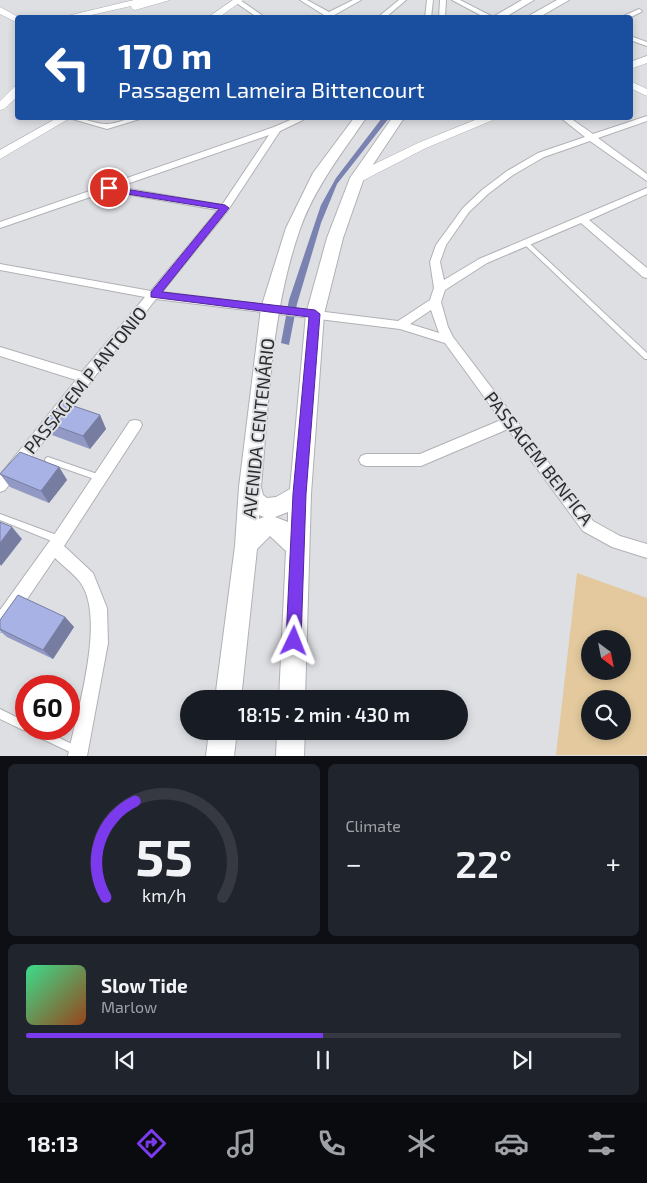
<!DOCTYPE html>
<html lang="en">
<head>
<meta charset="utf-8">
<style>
	body { margin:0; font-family:"Exo 2",sans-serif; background:#20242c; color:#f1f3f6; height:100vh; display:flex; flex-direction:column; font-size:19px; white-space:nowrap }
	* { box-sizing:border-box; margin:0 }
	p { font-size:16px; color:#9ea1a6 }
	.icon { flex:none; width:28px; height:28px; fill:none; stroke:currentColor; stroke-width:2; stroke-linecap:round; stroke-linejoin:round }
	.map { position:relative; height:756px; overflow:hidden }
	.sheet { display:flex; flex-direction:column; gap:8px; padding:8px; background:#0d0f14; flex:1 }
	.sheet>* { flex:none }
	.hud { position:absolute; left:15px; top:15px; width:618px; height:105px; border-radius:5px; box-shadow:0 2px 8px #0003; background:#1a4fa0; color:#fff; overflow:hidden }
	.needle { width:32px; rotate:148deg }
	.tools { position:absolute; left:581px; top:630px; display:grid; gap:10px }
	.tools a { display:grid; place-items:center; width:50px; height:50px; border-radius:50%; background:#171b24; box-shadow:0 2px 8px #0003; font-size:25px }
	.speed { position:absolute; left:15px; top:675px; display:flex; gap:10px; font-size:25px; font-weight:700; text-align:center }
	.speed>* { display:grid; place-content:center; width:65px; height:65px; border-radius:50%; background:#171b24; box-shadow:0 2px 8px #0003; line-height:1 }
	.speed .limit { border:8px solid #d22; background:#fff; color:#111 }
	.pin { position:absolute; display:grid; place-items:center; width:42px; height:42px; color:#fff; margin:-21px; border:2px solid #fff; border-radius:50%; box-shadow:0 1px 5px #0007 }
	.me { position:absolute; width:55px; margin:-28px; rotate:2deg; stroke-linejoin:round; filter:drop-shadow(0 0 4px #0008) }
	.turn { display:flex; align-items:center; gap:18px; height:105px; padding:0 20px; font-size:22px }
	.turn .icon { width:65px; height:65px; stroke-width:2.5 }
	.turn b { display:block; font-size:35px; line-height:42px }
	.big { font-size:38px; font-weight:600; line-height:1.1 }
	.sheet .card { flex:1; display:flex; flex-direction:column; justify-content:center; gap:8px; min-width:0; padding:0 18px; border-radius:8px; background:#20242c }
	.sheet .dial { align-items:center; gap:0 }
	.dial svg { height:130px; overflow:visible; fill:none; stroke:#363941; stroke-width:7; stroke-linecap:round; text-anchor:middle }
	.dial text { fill:#f1f3f6; stroke:none }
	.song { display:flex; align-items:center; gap:15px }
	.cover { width:60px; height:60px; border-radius:8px; background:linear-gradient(135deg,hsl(150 70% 55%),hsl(20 70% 35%)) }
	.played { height:5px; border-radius:2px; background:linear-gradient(90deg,#7c3aed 50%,#363941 50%) }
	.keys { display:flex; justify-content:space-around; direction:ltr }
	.heat { display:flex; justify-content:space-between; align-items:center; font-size:28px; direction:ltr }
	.sheet .tiles { flex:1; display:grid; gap:8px; grid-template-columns:1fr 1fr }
	.card:last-child { grid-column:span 2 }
	.trip { position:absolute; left:180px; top:690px; width:288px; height:50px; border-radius:25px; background:#171b24; box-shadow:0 2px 8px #0003; font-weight:600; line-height:50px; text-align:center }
	.tab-bar { display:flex; height:80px; justify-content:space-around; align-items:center; background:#090b0e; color:#9ea1a6 }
	.tab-bar .icon { width:35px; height:35px }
	.tab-bar .current { color:#7c3aed }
	.tab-bar b { font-size:22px; color:#f1f3f6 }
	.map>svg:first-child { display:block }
	.green { fill:#e3c99d; fill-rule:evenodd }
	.water { fill:#7a82b1 }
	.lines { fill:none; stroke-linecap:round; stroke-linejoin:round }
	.lane-casing { stroke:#b0b1b5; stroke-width:2 }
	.street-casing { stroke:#b0b1b5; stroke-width:2 }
	.secondary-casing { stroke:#b0b1b5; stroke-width:1 }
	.primary-casing { stroke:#b0b1b5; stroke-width:2 }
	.lane { fill:#fff; fill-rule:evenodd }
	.street { fill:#fff; fill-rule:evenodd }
	.secondary { fill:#fff; fill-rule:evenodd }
	.primary { fill:#fff; fill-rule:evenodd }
	.wall { fill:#9199c4 }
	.shaded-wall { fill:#767da0 }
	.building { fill:#a9b2e4; stroke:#767da0 }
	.route { fill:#7c3aed; stroke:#51269a }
	.labels { text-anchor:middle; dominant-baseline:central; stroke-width:4; stroke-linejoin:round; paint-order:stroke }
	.street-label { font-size:18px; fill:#2a2b2c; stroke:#dedfe3 }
</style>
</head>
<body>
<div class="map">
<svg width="647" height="756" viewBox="0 0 647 756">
	<rect width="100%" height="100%" fill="#dedfe3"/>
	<path class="green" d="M577 573 647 598V755H556ZM590 639H622V671H590ZM590 699H622V731H590Z"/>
	<path class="water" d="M382 118H389L337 184 321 223 297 304 289 345 281 343 289 300 321 205 336 178Z"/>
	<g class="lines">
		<defs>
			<path id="lane" d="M526 241 528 242 647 353V359H645L524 244V242Z
				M48 457 103 476 104 478 103 480 100 481 46 462 45 460 46 458Z
				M0 514 62 537 63 540 62 543 59 544 0 520Z
				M0 709 26 722V729H41L80 748 82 751 80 754 77 756 74 754 28 732 27 731 23 730 0 719Z"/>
			<path id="street" d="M235 0H240L266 18H258L235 2Z
				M300 0H307L329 12 353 0H361L329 18H320L324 15Z
				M399 0H406L385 18H377Z
				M427 0H433L431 18H425Z
				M440 0H446L445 18H439Z
				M452 0H460L495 18H486Z
				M639 9 642 11 641 12 629 18H619Z
				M630 36 647 42V46L630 40Z
				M647 116V121L598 138 647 174V181L590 141 544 157 513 175 488 194 469 212 446 245 440 262 444 280 479 259 647 188V194L589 220 647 268V278L643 277 581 223 487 263 445 290 441 302 448 327 453 337 593 521 620 536 647 544V558L612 547 583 531 508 429 421 466H366L361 464 359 460 361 456 366 454H420L501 420 445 343 400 329 156 299 5 490 0 492V475L76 380 0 356V347L82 372 145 297 0 270V264L151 291 218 210 108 191 0 228V222L274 127 295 118H304L303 120 280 131 228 210 162 292 398 321 430 300 434 288 430 262 436 245 463 208 482 190 507 171 538 153 585 137 561 118H570L593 134ZM269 135 222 205 118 187ZM431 310 439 333 410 324Z
				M69 118C82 116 95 125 108 124 120 123 130 116 143 118L107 129Z
				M135 420 140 421 142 425 140 429 64 546 93 573 107 608 108 643 87 756H68C76 714 107 618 80 582 74 574 63 566 55 558L6 630 0 632V610L54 535 130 421Z"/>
			<path id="secondary" d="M134 0H170L135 10 132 9 131 6 78 18H59Z
				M233 0H243L218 18H207Z
				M0 7 20 18H18V23L0 14Z
				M647 56V63L630 69V62Z
				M630 81 647 89V96L630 88Z
				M18 86V96L4 109 0 110V101L14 87Z
				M57 118H70L0 159V150Z
				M480 118H495L493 120 426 148 362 181H352L351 178 352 175 418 143Z"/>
			<path id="primary" d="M522 0H534L504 18H491Z
				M557 0H569L538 18H525Z
				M354 118H366C342 153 315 187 300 229 271 311 269 401 261 487L263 495 267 498 276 497 290 489 306 314 327 238 350 178 392 118H404L364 178 343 238 324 314 311 494 305 699H279L286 551 270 536 257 549 241 699H215L235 546 239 487 261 308 286 228 313 173ZM288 512V522L275 517ZM259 515 264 517 259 519Z
				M209 731H237L234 756H206Z
				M277 731H305L304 756H276Z"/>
		</defs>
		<use href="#lane" class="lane-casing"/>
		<use href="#street" class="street-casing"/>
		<use href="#secondary" class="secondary-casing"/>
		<use href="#primary" class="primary-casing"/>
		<use href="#lane" class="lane"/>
		<use href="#street" class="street"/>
		<use href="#secondary" class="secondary"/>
		<use href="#primary" class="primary"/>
	</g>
	<path class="wall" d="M100 415 106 429 90 449 52 435 45 422Z
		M59 467 67 480 49 503 10 487 0 474Z
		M65 617 74 627 53 659 7 637 0 631V620Z"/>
	<path class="shaded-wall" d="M100 415 106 429 90 449 83 436Z
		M59 467 67 480 49 503 41 491Z
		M12 527 22 539 1 566 0 564V543Z
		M65 617 74 627 53 659 43 650Z"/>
	<path class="building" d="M62 402 100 415 83 436 45 422Z
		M20 452 59 467 41 491 0 474Z
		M0 522 12 527 0 543Z
		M18 595 65 617 43 650 0 629V620Z"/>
	<path class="route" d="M106 186 225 205 229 208 162 292 315 310 320 314 306 494 301 641 299 647 294 649 288 647 286 641 293 494 309 317 151 297V292L219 209 109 191 104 188Z"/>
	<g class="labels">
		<g class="street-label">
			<text transform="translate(85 380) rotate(-51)">PASSAGEM P ANTONIO</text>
			<text transform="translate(258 428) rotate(-84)">AVENIDA CENTENÁRIO</text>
			<text transform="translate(539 458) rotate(52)">PASSAGEM BENFICA</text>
		</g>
	</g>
</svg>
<div class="tools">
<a><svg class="needle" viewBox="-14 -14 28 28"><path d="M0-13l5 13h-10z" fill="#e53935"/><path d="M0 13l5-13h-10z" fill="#9ea1a6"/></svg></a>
<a><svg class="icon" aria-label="search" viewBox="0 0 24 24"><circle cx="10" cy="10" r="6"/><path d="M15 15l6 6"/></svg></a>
</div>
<div class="speed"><div class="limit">60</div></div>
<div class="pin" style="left:109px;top:188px;background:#d93025"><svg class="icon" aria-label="arrive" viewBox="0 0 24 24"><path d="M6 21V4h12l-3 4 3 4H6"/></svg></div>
<svg class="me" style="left:294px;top:641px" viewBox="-20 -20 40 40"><path d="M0-17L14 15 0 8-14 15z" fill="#7c3aed" stroke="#fff" stroke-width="4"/></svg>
<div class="trip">18:15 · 2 min · 430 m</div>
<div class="hud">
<div class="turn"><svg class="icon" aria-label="left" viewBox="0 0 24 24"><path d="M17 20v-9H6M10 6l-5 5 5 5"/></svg><div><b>170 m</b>Passagem Lameira Bittencourt</div></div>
</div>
</div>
<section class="sheet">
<div class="tiles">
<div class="card dial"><svg viewBox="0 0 100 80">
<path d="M14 69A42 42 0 1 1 86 69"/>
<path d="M14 69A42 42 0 0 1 32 10" stroke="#7c3aed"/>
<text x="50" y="56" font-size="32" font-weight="700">55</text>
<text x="50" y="72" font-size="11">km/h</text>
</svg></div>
<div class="card"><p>Climate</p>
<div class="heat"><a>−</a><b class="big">22°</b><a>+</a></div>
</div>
<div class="card">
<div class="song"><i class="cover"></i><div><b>Slow Tide</b><p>Marlow</p></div></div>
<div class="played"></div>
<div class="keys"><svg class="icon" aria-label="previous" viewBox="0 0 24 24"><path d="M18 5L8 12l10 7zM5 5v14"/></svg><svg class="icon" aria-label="pause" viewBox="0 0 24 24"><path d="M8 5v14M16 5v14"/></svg><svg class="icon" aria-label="next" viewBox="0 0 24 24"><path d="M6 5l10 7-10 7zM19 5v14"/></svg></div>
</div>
</div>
</section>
<nav class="tab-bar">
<b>18:13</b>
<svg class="icon current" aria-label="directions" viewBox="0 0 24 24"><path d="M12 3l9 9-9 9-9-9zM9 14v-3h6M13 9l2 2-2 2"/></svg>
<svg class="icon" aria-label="music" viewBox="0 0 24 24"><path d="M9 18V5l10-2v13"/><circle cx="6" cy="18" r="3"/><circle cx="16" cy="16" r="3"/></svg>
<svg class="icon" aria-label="phone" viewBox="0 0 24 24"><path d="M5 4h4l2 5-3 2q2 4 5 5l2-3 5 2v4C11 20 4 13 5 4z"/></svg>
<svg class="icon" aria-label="climate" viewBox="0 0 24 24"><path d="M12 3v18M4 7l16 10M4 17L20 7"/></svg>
<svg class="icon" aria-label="car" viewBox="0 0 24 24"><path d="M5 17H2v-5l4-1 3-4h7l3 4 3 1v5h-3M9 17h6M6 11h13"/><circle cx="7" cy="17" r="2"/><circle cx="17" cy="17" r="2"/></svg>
<svg class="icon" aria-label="filters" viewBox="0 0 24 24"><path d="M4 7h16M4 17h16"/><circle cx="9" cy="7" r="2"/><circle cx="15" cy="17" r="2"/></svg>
</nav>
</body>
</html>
